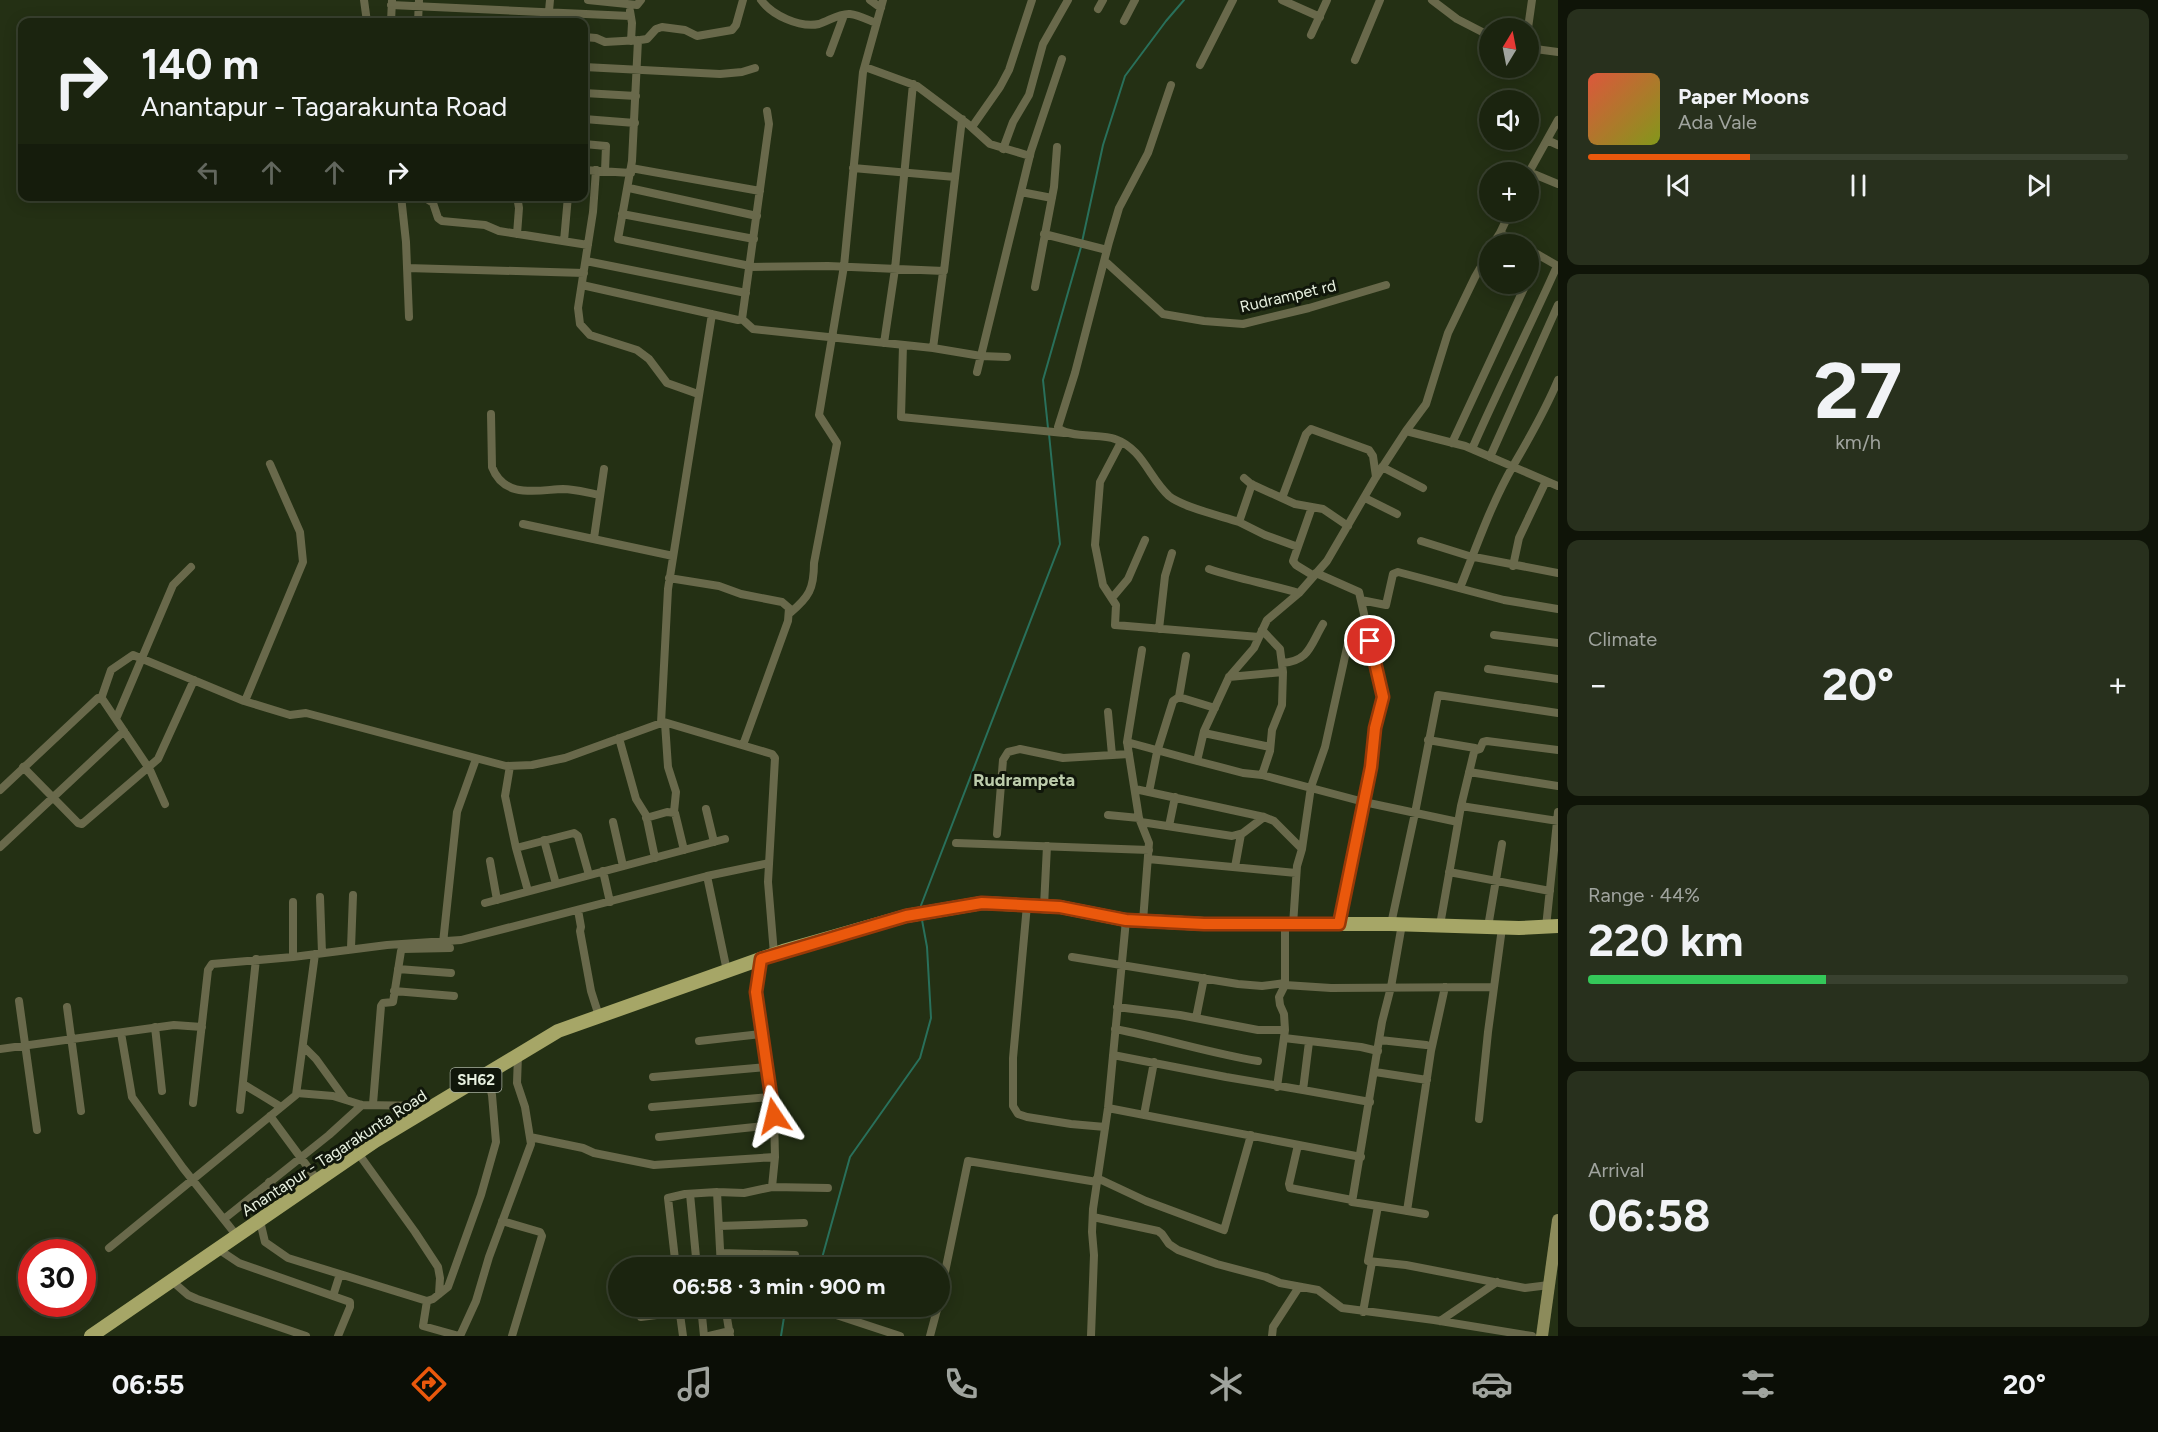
<!DOCTYPE html>
<html lang="en">
<head>
<meta charset="utf-8">
<style>
	body { margin:0; font-family:Figtree,sans-serif; background:#28301d; color:#f1f3f6; height:100vh; display:flex; flex-direction:column; font-size:22px; white-space:nowrap }
	* { box-sizing:border-box; margin:0 }
	p { font-size:20px; color:#a0a49e }
	.icon { flex:none; width:33px; height:33px; fill:none; stroke:currentColor; stroke-width:2; stroke-linecap:round; stroke-linejoin:round }
	.map { position:relative; flex:1; overflow:hidden }
	.sheet { display:flex; flex-direction:column; gap:9px; padding:9px; background:#0f1408; width:600px }
	.sheet>* { flex:none }
	.top-card { position:absolute; left:18px; top:18px; width:570px; height:183px; border-radius:12px; box-shadow:0 3px 15px #0003,0 0 0 2px #39412f; background:#1b240f; color:#f1f3f6; overflow:hidden }
	.needle { width:39px; rotate:10deg }
	.buttons { position:absolute; left:1479px; top:18px; display:grid; gap:12px }
	.buttons a { display:grid; place-items:center; width:60px; height:60px; border-radius:50%; background:#1b240f; box-shadow:0 3px 15px #0003,0 0 0 2px #39412f; font-size:30px }
	.speed { position:absolute; left:18px; top:1239px; display:flex; gap:12px; font-size:30px; font-weight:700; text-align:center }
	.speed>* { display:grid; place-content:center; width:78px; height:78px; border-radius:50%; background:#1b240f; box-shadow:0 3px 15px #0003,0 0 0 2px #39412f; line-height:1 }
	.speed .limit { border:9px solid #d22; background:#fff; color:#111 }
	.pin { position:absolute; display:grid; place-items:center; width:51px; height:51px; color:#fff; margin:-26px; border:3px solid #fff; border-radius:50%; box-shadow:0 2px 6px #0007 }
	.me { position:absolute; width:66px; margin:-33px; rotate:350deg; stroke-linejoin:round; filter:drop-shadow(0 0 4px #0008) }
	.turn { display:flex; align-items:center; gap:21px; height:126px; padding:0 24px; font-size:27px }
	.turn .icon { width:78px; height:78px; stroke-width:2.5 }
	.turn b { display:block; font-size:42px; line-height:51px }
	.lanes { display:flex; align-items:center; height:57px; padding:0 24px; background:#0003; justify-content:center; gap:30px; direction:ltr }
	.lanes .off { opacity:.35 }
	.big { font-size:45px; font-weight:700; line-height:1.1 }
	.sheet .card { flex:1; display:flex; flex-direction:column; justify-content:center; gap:9px; min-width:0; padding:0 21px; border-radius:12px; background:#28301d }
	.sheet .dial { align-items:center; gap:0 }
	.dial b { font-size:78px; line-height:1 }
	.song { display:flex; align-items:center; gap:18px }
	.cover { width:72px; height:72px; border-radius:9px; background:linear-gradient(135deg,hsl(10 70% 55%),hsl(70 70% 35%)) }
	.played { height:6px; border-radius:3px; background:linear-gradient(90deg,#ea580c 30%,#39412f 30%) }
	.keys { display:flex; justify-content:space-around; direction:ltr }
	.heat { display:flex; justify-content:space-between; align-items:center; font-size:33px; direction:ltr }
	.charge { height:9px; border-radius:4px; background:linear-gradient(90deg,#34c759 44%,#39412f 0) }
	.trip { position:absolute; left:608px; top:1257px; width:342px; height:60px; border-radius:30px; background:#1b240f; box-shadow:0 3px 15px #0003,0 0 0 2px #39412f; font-weight:700; line-height:60px; text-align:center }
	.tab-bar { display:flex; height:96px; justify-content:space-around; align-items:center; background:#0b0e06; color:#a0a49e }
	.tab-bar .icon { width:42px; height:42px }
	.tab-bar .current { color:#ea580c }
	.tab-bar b { font-size:27px; color:#f1f3f6 }
	main { display:flex; flex:1; min-height:0 }
	.map>svg:first-child { display:block }
	.lines { fill:none; stroke-linecap:round; stroke-linejoin:round }
	.stream { stroke:#29705b; stroke-width:2 }
	.street { stroke:#69694b; stroke-width:8 }
	.secondary { stroke:#8c8b5b; stroke-width:12 }
	.primary { stroke:#a6a667; stroke-width:14 }
	.route-casing { stroke:#983908; stroke-width:15 }
	.route { stroke:#ea580c; stroke-width:10 }
	.labels { text-anchor:middle; dominant-baseline:central; stroke-width:6; stroke-linejoin:round; paint-order:stroke }
	.shield { fill:#10160a; stroke:#a7afa0; stroke-width:1.5 }
	.shield-label { font-size:15px; font-weight:bold; fill:#e8f1e0 }
	.street-label { font-size:16px; fill:#e8f1e0; stroke:#10160a }
	.neighbourhood-label { font-size:18px; font-weight:bold; fill:#bdcdac; stroke:#10160a }
</style>
</head>
<body>
<main>
<div class="map">
<svg width="1558" height="1336" viewBox="0 0 1558 1336">
	<rect width="100%" height="100%" fill="#243014"/>
	<g class="lines">
		<path class="stream" d="M1082 242 1103 145 1125 76 1166 21 1184 0
			M1048 428 1043 380 1081 247
			M920 908 1060 544 1049 434
			M815 1268 822 1258 850 1157 920 1058 931 1018 927 947 922 920
			M781 1336 785 1311 788 1306"/>
		<path class="street" d="M364 0 367 22
			M588 0 637 5 641 0
			M761 0C772 15 799 28 819 24 829 21 839 13 850 14 859 15 868 20 876 23
			M870 0 881 8
			M1282 0 1320 17
			M1432 0 1457 19 1490 36
			M391 5 630 16
			M1098 9 1103 0
			M630 11 632 23 631 41
			M1124 21 1135 0
			M391 22 392 0
			M418 22 419 0
			M548 22 550 0
			M1528 28 1532 0
			M1311 35 1327 0
			M584 37 596 38 605 42 640 40 647 39 656 29 662 27 685 30 697 36 732 30 736 25 743 0
			M638 40 632 161 618 239 750 266
			M1528 48 1558 52
			M830 53 844 15
			M1355 60 1380 0
			M1200 65 1233 0
			M584 67 720 74 742 72 755 68
			M865 67 917 86 969 125 990 144 1030 156
			M1171 85 1148 153 1119 208 1109 242 1075 373 1058 427C1064 438 1102 434 1115 439 1143 449 1149 478 1169 496 1182 507 1221 516 1239 522
			M584 93 636 96
			M584 119 635 123
			M972 127 1000 87 1009 70 1032 0
			M1547 140 1558 145
			M584 144 606 146 605 171
			M1003 149 1013 122 1029 95 1043 44 1068 0
			M631 168 760 191
			M853 168 955 177
			M584 170 631 173
			M596 170 593 212 578 308 580 324 590 335 637 350 649 359 667 383 698 394
			M1529 172 1558 184
			M1528 174 1558 120
			M629 188 757 216
			M1021 192 1052 198
			M401 196 406 242 409 317
			M422 196 433 203 438 218 442 221 485 225 499 231 588 245
			M517 196 519 208 517 234
			M541 199 542 196
			M622 214 754 239
			M1500 233 1510 212
			M1044 234 1107 250
			M564 241 568 196
			M1493 244 1500 233 1520 244
			M1528 249 1558 266
			M586 261 746 293
			M1107 263 1163 314 1204 321 1243 324 1309 308 1386 285
			M750 267 828 266 944 271 962 119
			M407 268 584 273
			M1528 277 1539 255
			M582 285 738 320 742 319 769 124 767 111
			M1035 287 1054 187 1057 147
			M742 319 753 329 933 348 981 356 1007 357
			M884 343 895 269 913 84
			M903 345 901 417 1064 433
			M933 348 943 272
			M977 372 1031 151 1062 59
			M491 414 492 467C504 499 537 490 563 489 575 489 588 493 600 495
			M1406 431 1426 404 1448 333 1475 277 1490 251
			M1121 442 1100 482 1095 545 1103 585 1116 605 1115 625 1259 637
			M1452 443 1526 284
			M1472 449C1499 387 1530 327 1557 266
			M1490 457 1558 305
			M1382 467 1423 488
			M1244 478 1251 484 1295 504 1323 509 1348 526
			M1252 484 1239 522 1265 535 1298 547
			M1282 498 1306 434 1311 429 1369 450 1373 456 1376 477
			M1365 498 1397 514
			M1312 507 1293 561 1296 565 1314 576
			M523 524 673 556
			M594 538 604 469
			M1421 541 1469 556 1558 573
			M1513 566 1519 538 1546 481
			M1209 569C1238 579 1269 584 1299 593
			M1316 573 1359 592 1383 697 1375 728 1371 767 1339 924
			M669 578 719 586 741 594 782 602 789 608 788 621 743 745
			M1460 588C1476 548 1491 504 1513 466 1530 437 1545 411 1558 380
			M1112 598 1128 579 1145 540
			M1361 600 1386 605 1393 574 1398 572 1504 600 1558 609
			M790 613C809 597 814 589 814 563L837 443 819 415 844 266 863 72 883 0
			M1159 629 1165 576 1172 553
			M1262 630 1280 649 1283 672 1282 705 1272 730 1270 751 1262 775 1243 773 1197 761 1204 731 1229 677 1254 648 1267 620 1299 593 1327 561 1376 477 1406 431 1465 446 1558 486
			M1494 635 1558 643
			M1142 650 1127 742 1139 818 1149 843 1143 921
			M1186 656 1179 697 1215 708
			M1282 663C1309 661 1310 646 1323 624
			M1488 669 1558 679
			M1229 677 1283 672
			M101 699 111 670 133 655 244 701 290 715 306 713 506 766 532 765 565 758 664 722 772 754 775 758 768 882 774 954
			M245 701 303 562 300 532 270 464
			M1108 712 1112 755
			M116 719 173 585 191 567
			M661 723 668 589 712 314
			M665 723 668 767 676 792 674 812
			M1204 733 1270 747
			M619 738 636 799 646 815 655 858
			M1428 740 1475 748 1461 806 1440 925
			M1127 742 1197 761
			M1474 751 1480 749 1483 742 1487 741 1558 750
			M510 766 505 796 516 848 528 891
			M23 767 78 823 82 824 158 759 194 680
			M1469 772 1558 786
			M1262 775 1364 802 1458 822
			M1135 789 1264 817 1274 821 1302 849 1297 866 1293 925
			M0 790 98 698 103 700 150 770 165 804
			M1149 792 1157 752 1173 701 1179 697
			M1461 806 1558 821
			M706 809 714 842
			M1108 815 1139 818
			M646 818 667 812 675 813 684 850
			M613 822 623 866
			M1141 822 1232 836 1243 833 1264 817
			M1169 826 1175 797
			M997 834 1003 760 1008 752 1020 749 1063 758 1129 754
			M544 840 556 884
			M956 843 1149 850
			M0 847 124 731
			M516 848 574 833 578 836 589 875
			M1302 849 1311 787 1325 747 1350 634
			M1148 859 1296 873
			M490 861 497 900
			M1235 867 1241 834
			M603 871 610 902
			M1449 872 1550 891
			M707 876 727 971
			M320 897 322 953
			M293 902V957
			M485 903 725 839
			M1027 905 1013 1058V1106L1018 1114 1027 1117 1071 1124 1105 1127
			M1044 906 1047 846
			M578 910 581 927 580 931 591 991 599 1016
			M1391 924 1415 813 1438 695 1558 713
			M1402 924 1391 987 1382 1022 1352 1202 1378 1206 1368 1261 1406 1265 1525 1288 1549 1285
			M1488 927 1502 844
			M1546 927 1558 812
			M443 943 457 812 476 759
			M351 948 353 895
			M1072 957 1238 984 1262 986 1285 983
			M398 969 451 973
			M1285 985 1331 988 1493 987
			M394 991 454 996
			M19 1001 37 1130
			M67 1007 81 1111
			M1117 1007 1180 1015 1258 1030H1285
			M1196 1018 1204 978
			M155 1027 162 1091
			M1115 1029C1163 1038 1209 1053 1258 1061
			M121 1033 132 1097 183 1168 237 1236
			M1284 1038 1361 1047 1378 1051
			M1380 1040 1426 1045
			M699 1041 761 1034
			M1309 1042 1303 1090 1370 1102
			M303 1046 316 1059 345 1099
			M0 1049 174 1025 202 1027
			M1113 1055 1226 1077 1303 1090
			M1375 1072 1427 1080
			M653 1077 766 1067
			M243 1084 281 1107
			M1277 1087 1285 1030 1284 1014 1280 1005 1279 997 1285 985V925
			M297 1093 333 1096 362 1105 430 1106
			M193 1103 208 970 212 964 293 957 387 945 461 940 707 876 769 863
			M373 1104 381 1006 383 1003 393 1002 401 951 403 949 450 948
			M652 1107 770 1097
			M1108 1108 1361 1157
			M240 1110 256 959
			M1144 1115 1154 1062
			M270 1116 318 1181
			M1479 1119 1488 1032 1502 928
			M530 1137 583 1148 594 1153 654 1165 775 1157
			M659 1137 773 1125
			M1298 1145 1289 1184 1290 1188 1352 1200
			M358 1153 415 1232 438 1267 440 1278 439 1294
			M1097 1178 1146 1201 1224 1230 1251 1135
			M269 1182 286 1203
			M772 1187 828 1188
			M690 1194 697 1268
			M1378 1206 1425 1214
			M1407 1211 1431 1051 1445 987
			M1093 1217 1158 1231 1162 1234 1169 1244 1178 1250 1217 1264 1266 1277 1280 1283 1318 1290 1342 1308 1434 1320 1532 1336
			M224 1219 329 1135 362 1105
			M260 1221 265 1242 288 1258 427 1301 423 1326 459 1336
			M502 1221 540 1232 542 1236 512 1336
			M719 1226 804 1223
			M109 1248 296 1095 315 954
			M218 1249 239 1263 350 1302V1307L338 1336
			M721 1253 795 1255
			M676 1268 668 1198 685 1194 717 1192
			M721 1268 717 1192 744 1193 772 1187 775 1157 774 1116 756 992 761 959
			M172 1281 188 1295 197 1299 306 1336
			M333 1296 340 1274
			M427 1301 433 1299 448 1287 481 1195 496 1142 492 1095 487 1074
			M939 1301 968 1161 1097 1182
			M701 1306 704 1336
			M725 1306 730 1336
			M679 1307 683 1336
			M818 1309 900 1336
			M1363 1312 1372 1262
			M641 1317 680 1312
			M1440 1321 1497 1282
			M460 1336 476 1301 489 1257 531 1144 525 1107 517 1083 518 1055
			M709 1336 730 1331
			M930 1336 938 1306
			M1091 1336 1094 1255 1092 1232 1093 1209 1108 1108 1126 920
			M1272 1336 1273 1327 1299 1287"/>
		<path class="secondary" d="M1542 1336 1558 1220"/>
		<path class="primary" d="M91 1336 375 1141 558 1031 783 951 906 916 982 903 1060 907 1126 920 1204 924H1391L1519 928 1558 926"/>
	</g>
	<g class="lines">
		<defs>
			<path id="route" d="M774 1116 756 992 761 959 906 916 982 903 1060 907 1126 920 1204 924H1339L1371 767 1375 728 1383 697 1370 641"/>
		</defs>
		<use href="#route" class="route-casing"/>
		<use href="#route" class="route"/>
	</g>
	<g class="labels">
		<rect class="shield" x="450.5" y="1068" width="51" height="24" rx="4.5"/>
		<g class="shield-label">
			<text x="476" y="1080">SH62</text>
		</g>
		<g class="street-label">
			<text transform="translate(1288 296) rotate(-13)">Rudrampet rd</text>
			<text transform="translate(334 1153) rotate(-33)">Anantapur - Tagarakunta Road</text>
		</g>
		<g class="neighbourhood-label">
			<text x="1024" y="780">Rudrampeta</text>
		</g>
	</g>
</svg>
<div class="buttons">
<a><svg class="needle" viewBox="-14 -14 28 28"><path d="M0-13l5 13h-10z" fill="#e53935"/><path d="M0 13l5-13h-10z" fill="#a0a49e"/></svg></a>
<a><svg class="icon" aria-label="sound" viewBox="0 0 24 24"><path d="M4 9h4l5-4v14l-5-4H4zM17 9q2 3 0 6"/></svg></a>
<a>+</a>
<a>−</a>
</div>
<div class="speed"><div class="limit">30</div></div>
<div class="pin" style="left:1370px;top:641px;background:#d93025"><svg class="icon" aria-label="arrive" viewBox="0 0 24 24"><path d="M6 21V4h12l-3 4 3 4H6"/></svg></div>
<svg class="me" style="left:774px;top:1116px" viewBox="-20 -20 40 40"><path d="M0-17L14 15 0 8-14 15z" fill="#ea580c" stroke="#fff" stroke-width="4"/></svg>
<div class="trip">06:58 · 3 min · 900 m</div>
<div class="top-card">
<div class="turn"><svg class="icon" aria-label="right" viewBox="0 0 24 24"><path d="M7 20v-9h11M14 6l5 5-5 5"/></svg><div><b>140 m</b>Anantapur - Tagarakunta Road</div></div>
<div class="lanes"><svg class="icon off" aria-label="left" viewBox="0 0 24 24"><path d="M17 20v-9H6M10 6l-5 5 5 5"/></svg><svg class="icon off" aria-label="ahead" viewBox="0 0 24 24"><path d="M12 20V5M6 11l6-6 6 6"/></svg><svg class="icon off" aria-label="ahead" viewBox="0 0 24 24"><path d="M12 20V5M6 11l6-6 6 6"/></svg><svg class="icon" aria-label="right" viewBox="0 0 24 24"><path d="M7 20v-9h11M14 6l5 5-5 5"/></svg></div>
</div>
</div>
<section class="sheet">
<div class="card">
<div class="song"><i class="cover"></i><div><b>Paper Moons</b><p>Ada Vale</p></div></div>
<div class="played"></div>
<div class="keys"><svg class="icon" aria-label="previous" viewBox="0 0 24 24"><path d="M18 5L8 12l10 7zM5 5v14"/></svg><svg class="icon" aria-label="pause" viewBox="0 0 24 24"><path d="M8 5v14M16 5v14"/></svg><svg class="icon" aria-label="next" viewBox="0 0 24 24"><path d="M6 5l10 7-10 7zM19 5v14"/></svg></div>
</div>
<div class="card dial"><b>27</b><p>km/h</p></div>
<div class="card"><p>Climate</p>
<div class="heat"><a>−</a><b class="big">20°</b><a>+</a></div>
</div>
<div class="card"><p>Range · 44%</p><b class="big">220 km</b><div class="charge"></div></div>
<div class="card"><p>Arrival</p><b class="big">06:58</b></div>
</section>
</main>
<nav class="tab-bar">
<b>06:55</b>
<svg class="icon current" aria-label="directions" viewBox="0 0 24 24"><path d="M12 3l9 9-9 9-9-9zM9 14v-3h6M13 9l2 2-2 2"/></svg>
<svg class="icon" aria-label="music" viewBox="0 0 24 24"><path d="M9 18V5l10-2v13"/><circle cx="6" cy="18" r="3"/><circle cx="16" cy="16" r="3"/></svg>
<svg class="icon" aria-label="phone" viewBox="0 0 24 24"><path d="M5 4h4l2 5-3 2q2 4 5 5l2-3 5 2v4C11 20 4 13 5 4z"/></svg>
<svg class="icon" aria-label="climate" viewBox="0 0 24 24"><path d="M12 3v18M4 7l16 10M4 17L20 7"/></svg>
<svg class="icon" aria-label="car" viewBox="0 0 24 24"><path d="M5 17H2v-5l4-1 3-4h7l3 4 3 1v5h-3M9 17h6M6 11h13"/><circle cx="7" cy="17" r="2"/><circle cx="17" cy="17" r="2"/></svg>
<svg class="icon" aria-label="filters" viewBox="0 0 24 24"><path d="M4 7h16M4 17h16"/><circle cx="9" cy="7" r="2"/><circle cx="15" cy="17" r="2"/></svg>
<b>20°</b>
</nav>
</body>
</html>
